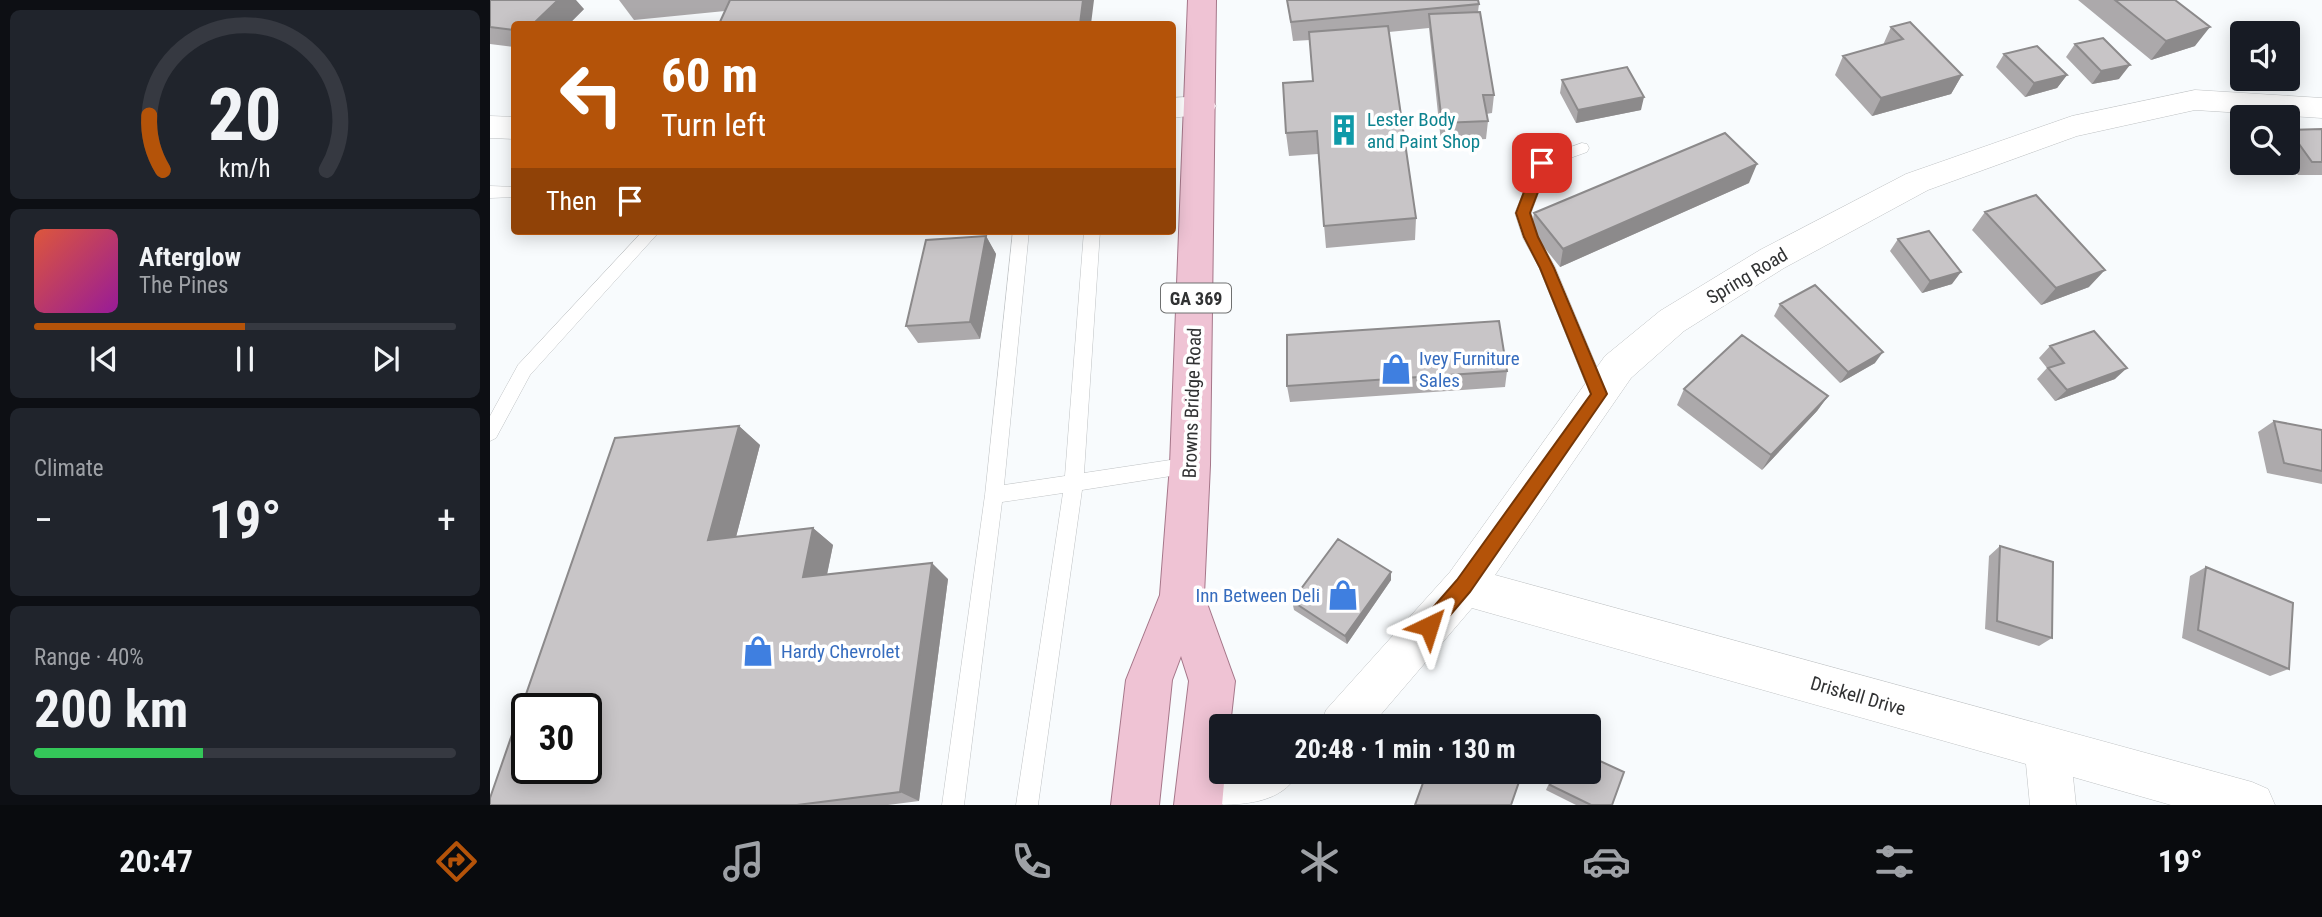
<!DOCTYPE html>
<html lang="en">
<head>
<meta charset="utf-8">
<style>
	body { margin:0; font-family:"Roboto Condensed",sans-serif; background:#20242c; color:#f1f3f6; height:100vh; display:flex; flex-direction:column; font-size:26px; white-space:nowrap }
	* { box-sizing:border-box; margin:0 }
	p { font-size:23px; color:#9ea1a6 }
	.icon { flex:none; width:38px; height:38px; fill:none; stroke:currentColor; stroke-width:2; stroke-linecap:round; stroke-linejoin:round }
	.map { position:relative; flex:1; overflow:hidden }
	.sheet { display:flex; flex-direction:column; gap:10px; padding:10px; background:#0d0f14; width:490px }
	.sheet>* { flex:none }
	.banner { position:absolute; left:21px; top:21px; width:665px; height:214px; border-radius:7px; box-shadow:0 4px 18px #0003; background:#b45309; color:#fff; overflow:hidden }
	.fabs { position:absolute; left:1740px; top:21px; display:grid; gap:14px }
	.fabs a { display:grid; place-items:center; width:70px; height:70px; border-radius:7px; background:#171b24; box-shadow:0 4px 18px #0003; font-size:35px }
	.speed { position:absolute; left:21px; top:693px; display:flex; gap:14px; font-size:35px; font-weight:700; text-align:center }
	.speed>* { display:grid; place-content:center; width:91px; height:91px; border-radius:50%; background:#171b24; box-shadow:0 4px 18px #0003; line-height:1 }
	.speed .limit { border:4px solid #111; border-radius:10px; background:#fff; color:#111 }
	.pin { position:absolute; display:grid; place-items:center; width:60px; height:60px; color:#fff; margin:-30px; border-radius:14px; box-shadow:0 4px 10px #0006 }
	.me { position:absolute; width:77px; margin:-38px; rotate:41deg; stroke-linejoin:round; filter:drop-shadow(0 0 5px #0008) }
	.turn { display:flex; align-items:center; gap:24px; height:147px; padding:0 35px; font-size:32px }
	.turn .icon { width:91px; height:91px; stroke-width:2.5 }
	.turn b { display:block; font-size:49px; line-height:60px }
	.then { display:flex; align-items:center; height:66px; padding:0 35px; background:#0003; gap:14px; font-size:26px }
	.big { font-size:52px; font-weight:700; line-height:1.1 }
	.sheet .tile { flex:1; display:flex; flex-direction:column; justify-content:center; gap:10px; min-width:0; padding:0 24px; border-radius:10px; background:#20242c }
	.sheet .dial { align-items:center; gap:0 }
	.dial svg { height:182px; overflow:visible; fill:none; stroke:#363941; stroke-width:7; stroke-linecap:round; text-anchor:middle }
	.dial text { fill:#f1f3f6; stroke:none }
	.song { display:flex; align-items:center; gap:21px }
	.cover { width:84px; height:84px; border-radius:10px; background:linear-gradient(135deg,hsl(10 70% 55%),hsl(300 70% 35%)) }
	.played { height:7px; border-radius:4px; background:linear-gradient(90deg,#b45309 50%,#363941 50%) }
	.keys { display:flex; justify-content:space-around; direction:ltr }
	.heat { display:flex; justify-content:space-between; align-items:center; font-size:38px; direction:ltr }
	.charge { height:10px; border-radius:5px; background:linear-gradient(90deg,#34c759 40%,#363941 0) }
	.trip { position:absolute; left:719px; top:714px; width:392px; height:70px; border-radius:7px; background:#171b24; box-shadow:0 4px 18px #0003; font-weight:700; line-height:70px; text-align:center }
	.tab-bar { display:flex; height:112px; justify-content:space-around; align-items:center; background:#090b0e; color:#9ea1a6 }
	.tab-bar .icon { width:49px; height:49px }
	.tab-bar .selected { color:#b45309 }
	.tab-bar b { font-size:32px; color:#f1f3f6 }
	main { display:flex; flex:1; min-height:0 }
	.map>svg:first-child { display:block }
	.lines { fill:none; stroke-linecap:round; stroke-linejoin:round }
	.lane-casing { stroke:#bfc2c4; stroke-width:1 }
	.street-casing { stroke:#bfc2c4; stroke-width:1 }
	.primary-casing { stroke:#a57689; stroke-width:2 }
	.lane { fill:#fff; fill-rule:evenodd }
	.street { fill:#fff; fill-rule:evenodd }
	.primary { fill:#efc3d4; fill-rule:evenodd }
	.wall { fill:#aca9ab }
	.shaded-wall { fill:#8c8a8b }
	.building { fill:#c8c5c7; stroke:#8c8a8b; stroke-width:2; fill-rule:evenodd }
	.route { fill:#b45309; stroke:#753606; stroke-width:2 }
	.labels { text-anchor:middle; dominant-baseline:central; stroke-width:7; stroke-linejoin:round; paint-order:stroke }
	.shield { fill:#fff; stroke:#6f7070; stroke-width:2 }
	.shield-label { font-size:18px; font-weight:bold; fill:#313233 }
	.culture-label { font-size:19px; fill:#0d838f; stroke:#fff; text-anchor:start }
	.street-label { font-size:19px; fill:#313233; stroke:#fff }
	.shop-label { font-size:19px; fill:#366cbe; stroke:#fff; text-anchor:start }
</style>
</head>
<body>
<main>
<section class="sheet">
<div class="tile dial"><svg viewBox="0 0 100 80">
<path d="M14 69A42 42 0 1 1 86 69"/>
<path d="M14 69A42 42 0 0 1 8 45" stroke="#b45309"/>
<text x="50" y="56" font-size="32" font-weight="700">20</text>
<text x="50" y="72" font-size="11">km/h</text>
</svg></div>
<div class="tile">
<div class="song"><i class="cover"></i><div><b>Afterglow</b><p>The Pines</p></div></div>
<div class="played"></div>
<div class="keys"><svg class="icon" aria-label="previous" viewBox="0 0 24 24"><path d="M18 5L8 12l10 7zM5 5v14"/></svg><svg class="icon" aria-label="pause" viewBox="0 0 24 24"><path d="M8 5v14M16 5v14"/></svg><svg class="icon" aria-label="next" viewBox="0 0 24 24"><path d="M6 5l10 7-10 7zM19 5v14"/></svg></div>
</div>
<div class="tile"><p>Climate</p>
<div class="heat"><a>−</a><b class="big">19°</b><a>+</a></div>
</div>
<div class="tile"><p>Range · 40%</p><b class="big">200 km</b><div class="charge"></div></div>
</section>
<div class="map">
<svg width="1832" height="805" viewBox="0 0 1832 805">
	<rect width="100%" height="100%" fill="#f8fbfd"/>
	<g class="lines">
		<defs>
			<path id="lane" d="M1092 143 1097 144 1099 148 1097 152 1058 166 1041 213 1049 238 1065 267 1118 394 1115 399 1109 401 1103 399 1100 394 1049 267 1033 238 1025 213 1047 159Z
				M0 186 24 187V197L0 198Z
				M153 231H170L40 375 6 438 0 441V416L28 365Z
				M523 231H539L514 485 575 476 594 231H610L594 473 700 457 706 459 709 465 706 471 700 473 592 490 548 805H526L573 493 512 502 474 805H452L495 495Z"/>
			<path id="street" d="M1705 90 1832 98V118L1705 110 1587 136 1438 190 1294 268 1194 331 1141 378 1005 575 1762 782 1778 789 1785 805H1681L1583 777 1586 805H1540L1536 764 982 608 881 726H830L836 710 960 572 1115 356 1170 311 1270 250 1416 174 1582 116Z
				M711 96 722 99 726 106 722 113 682 118V98Z
				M0 116 24 117V139L0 138Z
				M746 772H809C791 805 752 805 713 805L720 789Z"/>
			<path id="primary" d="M698 0H726L720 465 714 595 745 681 740 726H732V772H735L732 805H684L699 681 691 656 682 680 669 805H621L636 680 670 595 680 465Z"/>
		</defs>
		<use href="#lane" class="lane-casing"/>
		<use href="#street" class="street-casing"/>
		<use href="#primary" class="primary-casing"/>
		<use href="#lane" class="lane"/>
		<use href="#street" class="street"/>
		<use href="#primary" class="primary"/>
	</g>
	<path class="wall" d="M0 0 94 9 79 24H24V47L0 44Z
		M129 0H604L235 11 144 20Z
		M797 0 989 4 988 12 1004 95 1002 113 996 114 998 121 996 139 951 142 939 28 899 32 926 218 925 240 836 248 828 154 799 156 796 133 823 81 820 40 803 41Z
		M1588 0H1685L1705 46 1661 60Z
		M1401 27 1472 75 1461 94 1382 116 1345 75 1353 56 1393 45Z
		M1585 44 1629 79 1602 84 1576 57Z
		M1514 54 1577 75 1567 88 1535 97 1506 67Z
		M1072 80 1151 110 1086 123 1070 93Z
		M1832 129V175H1808L1797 159V132L1799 130Z
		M1259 183 1070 267 1041 231 1044 213Z
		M1495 212 1599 287 1551 305 1482 230Z
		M496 236 506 254 490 339 428 343 416 326Z
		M1408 239 1462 284 1432 293 1400 251Z
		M1290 304 1385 363 1350 383 1284 316Z
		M1560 346 1625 379 1565 401 1547 379 1557 368 1549 358Z
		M1017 371 1015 387 800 402 797 386Z
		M1194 389 1338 396 1327 411 1272 470 1187 405Z
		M1784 421 1832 430V484L1777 473 1768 432Z
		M249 426 270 445 246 537 323 528 343 545 337 575 458 579 429 801 398 805H0Z
		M1510 546 1562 638 1549 646 1495 629 1499 556Z
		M1716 567 1799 669 1780 676 1692 638 1700 576Z
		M901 572V580L857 644 804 610 802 601Z
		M1064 772H1099L1122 805H1086L1056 790Z"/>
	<path class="shaded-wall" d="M68 0H86L94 9 79 24H43Z
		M593 0H604L601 24H590Z
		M1720 27 1705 46 1661 60 1676 41Z
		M1640 65 1629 79 1602 84 1611 71Z
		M1472 75 1461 94 1382 116 1391 98Z
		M1577 75 1567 88 1535 97 1544 83Z
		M1154 97 1151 110 1086 123 1088 110Z
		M1267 164 1259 183 1070 267 1073 249Z
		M496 236 506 254 490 339 480 322Z
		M1615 270 1599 287 1551 305 1566 288Z
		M1471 272 1462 284 1432 293 1440 281Z
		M1393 352 1385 363 1350 383 1358 372Z
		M1637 368 1625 379 1565 401 1577 390Z
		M1338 396 1327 411 1272 470 1281 455Z
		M249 426 270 445 241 556 218 540Z
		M323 528 343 545 333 593 313 577Z
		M442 563 458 579 429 801 410 792Z
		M901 572V580L857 644 855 636Z"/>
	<path class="building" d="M0 0H68L43 24H24V30L0 27Z
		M240 0H593L590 24H229Z
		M797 0H988L989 4 801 22Z
		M1625 0H1685L1720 27 1676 41Z
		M990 12 1004 95H993L998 121 952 123 939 14Z
		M1420 22 1472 75 1391 98 1353 56 1413 39 1401 27Z
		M898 26 926 218 834 226 827 131 796 133 793 83 823 81 819 32Z
		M1613 38 1640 65 1611 71 1585 44Z
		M1547 46 1577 75 1544 83 1514 54Z
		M1137 67 1154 97 1088 110 1072 80Z
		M1832 129V162H1822L1799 130Z
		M1235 133 1267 164 1073 249 1044 213Z
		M1546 195 1615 270 1566 288 1495 212Z
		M1439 231 1471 272 1440 281 1408 239Z
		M496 236 480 322 416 326 436 240Z
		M1325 285 1393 352 1358 372 1290 304Z
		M1009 321 1017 371 797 386V335Z
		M1604 331 1637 368 1577 390 1558 368 1574 363 1560 346Z
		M1252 335 1338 396 1281 455 1194 389Z
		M1784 421 1832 430V471L1794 463Z
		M249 426 218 540 323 528 313 577 442 563 410 792 307 805H0V798L125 438ZM37 709H96V768H37Z
		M848 539 901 572 855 636 802 601Z
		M1510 546 1563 562 1562 638 1507 621Z
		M1716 567 1803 603 1799 669 1708 630Z
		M1099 756 1134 772 1122 805H1101L1060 785 1065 772H1099Z
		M937 772H1020L1031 776 1021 805H925Z"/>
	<path class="route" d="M1052 158 1059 163 1040 213 1048 237 1064 268 1117 394 980 592 945 633 939 635 932 633 930 626 932 620 967 580 1101 394 1050 268 1034 237 1026 213 1045 163Z"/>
	<defs>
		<symbol id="building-bare" viewBox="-9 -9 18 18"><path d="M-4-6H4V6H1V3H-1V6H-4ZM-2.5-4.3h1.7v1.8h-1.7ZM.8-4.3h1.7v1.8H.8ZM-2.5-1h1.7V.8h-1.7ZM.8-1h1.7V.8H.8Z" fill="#0f9aa8" stroke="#fff" stroke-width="2.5" paint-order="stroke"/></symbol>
		<symbol id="shop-bare" viewBox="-9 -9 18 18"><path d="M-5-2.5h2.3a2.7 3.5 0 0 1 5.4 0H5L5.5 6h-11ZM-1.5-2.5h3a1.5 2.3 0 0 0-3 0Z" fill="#3f7fe0" stroke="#fff" stroke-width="2.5" paint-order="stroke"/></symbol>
	</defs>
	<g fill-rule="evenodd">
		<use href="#building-bare" x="832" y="108" width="44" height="44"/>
		<use href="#shop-bare" x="884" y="347" width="44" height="44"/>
		<use href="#shop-bare" x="831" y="573" width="44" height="44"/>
		<use href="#shop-bare" x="246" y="629" width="44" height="44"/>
	</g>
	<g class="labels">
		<rect class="shield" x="671" y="283.5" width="70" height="29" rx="5"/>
		<g class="shield-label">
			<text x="706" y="298">GA 369</text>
		</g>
		<g class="culture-label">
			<text x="877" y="119">Lester Body<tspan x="877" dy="22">and Paint Shop</tspan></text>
		</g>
		<g class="street-label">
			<text transform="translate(1257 276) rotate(-31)">Spring Road</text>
			<text transform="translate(702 403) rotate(-88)">Browns Bridge Road</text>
			<text transform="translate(1368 696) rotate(16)">Driskell Drive</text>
		</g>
		<g class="shop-label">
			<text x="929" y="358">Ivey Furniture<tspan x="929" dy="22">Sales</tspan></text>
			<text x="830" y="595" text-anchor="end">Inn Between Deli</text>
			<text x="291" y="651">Hardy Chevrolet</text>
		</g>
	</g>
</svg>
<div class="fabs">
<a><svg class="icon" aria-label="sound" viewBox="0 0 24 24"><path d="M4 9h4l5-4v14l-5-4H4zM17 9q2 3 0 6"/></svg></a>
<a><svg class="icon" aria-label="search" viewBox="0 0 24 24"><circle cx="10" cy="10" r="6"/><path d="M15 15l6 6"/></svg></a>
</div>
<div class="speed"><div class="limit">30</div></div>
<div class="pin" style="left:1052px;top:163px;background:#d93025"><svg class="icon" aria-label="arrive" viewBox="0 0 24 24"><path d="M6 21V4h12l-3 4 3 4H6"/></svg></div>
<svg class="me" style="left:939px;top:626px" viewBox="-20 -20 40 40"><path d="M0-17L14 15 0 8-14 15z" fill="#b45309" stroke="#fff" stroke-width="4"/></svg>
<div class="trip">20:48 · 1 min · 130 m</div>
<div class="banner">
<div class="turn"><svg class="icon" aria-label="left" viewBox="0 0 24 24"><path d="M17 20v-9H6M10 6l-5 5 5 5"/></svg><div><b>60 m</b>Turn left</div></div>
<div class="then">Then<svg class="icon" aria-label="arrive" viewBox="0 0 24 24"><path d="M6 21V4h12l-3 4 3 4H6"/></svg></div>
</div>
</div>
</main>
<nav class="tab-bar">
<b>20:47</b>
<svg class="icon selected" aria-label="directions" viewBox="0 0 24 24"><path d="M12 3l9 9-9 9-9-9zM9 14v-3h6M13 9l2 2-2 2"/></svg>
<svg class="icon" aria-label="music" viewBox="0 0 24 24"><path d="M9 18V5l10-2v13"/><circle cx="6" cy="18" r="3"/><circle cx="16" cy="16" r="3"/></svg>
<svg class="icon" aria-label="phone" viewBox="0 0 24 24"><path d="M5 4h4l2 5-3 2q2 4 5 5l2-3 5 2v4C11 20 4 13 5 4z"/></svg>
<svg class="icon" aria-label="climate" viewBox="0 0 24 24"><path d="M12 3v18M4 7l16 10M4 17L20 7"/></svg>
<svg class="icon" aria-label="car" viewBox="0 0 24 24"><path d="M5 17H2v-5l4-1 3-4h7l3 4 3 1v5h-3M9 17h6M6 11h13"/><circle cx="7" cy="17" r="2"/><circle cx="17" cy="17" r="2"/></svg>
<svg class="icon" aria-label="filters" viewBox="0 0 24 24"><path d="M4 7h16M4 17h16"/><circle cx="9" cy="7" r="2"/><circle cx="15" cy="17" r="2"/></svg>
<b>19°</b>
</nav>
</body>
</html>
